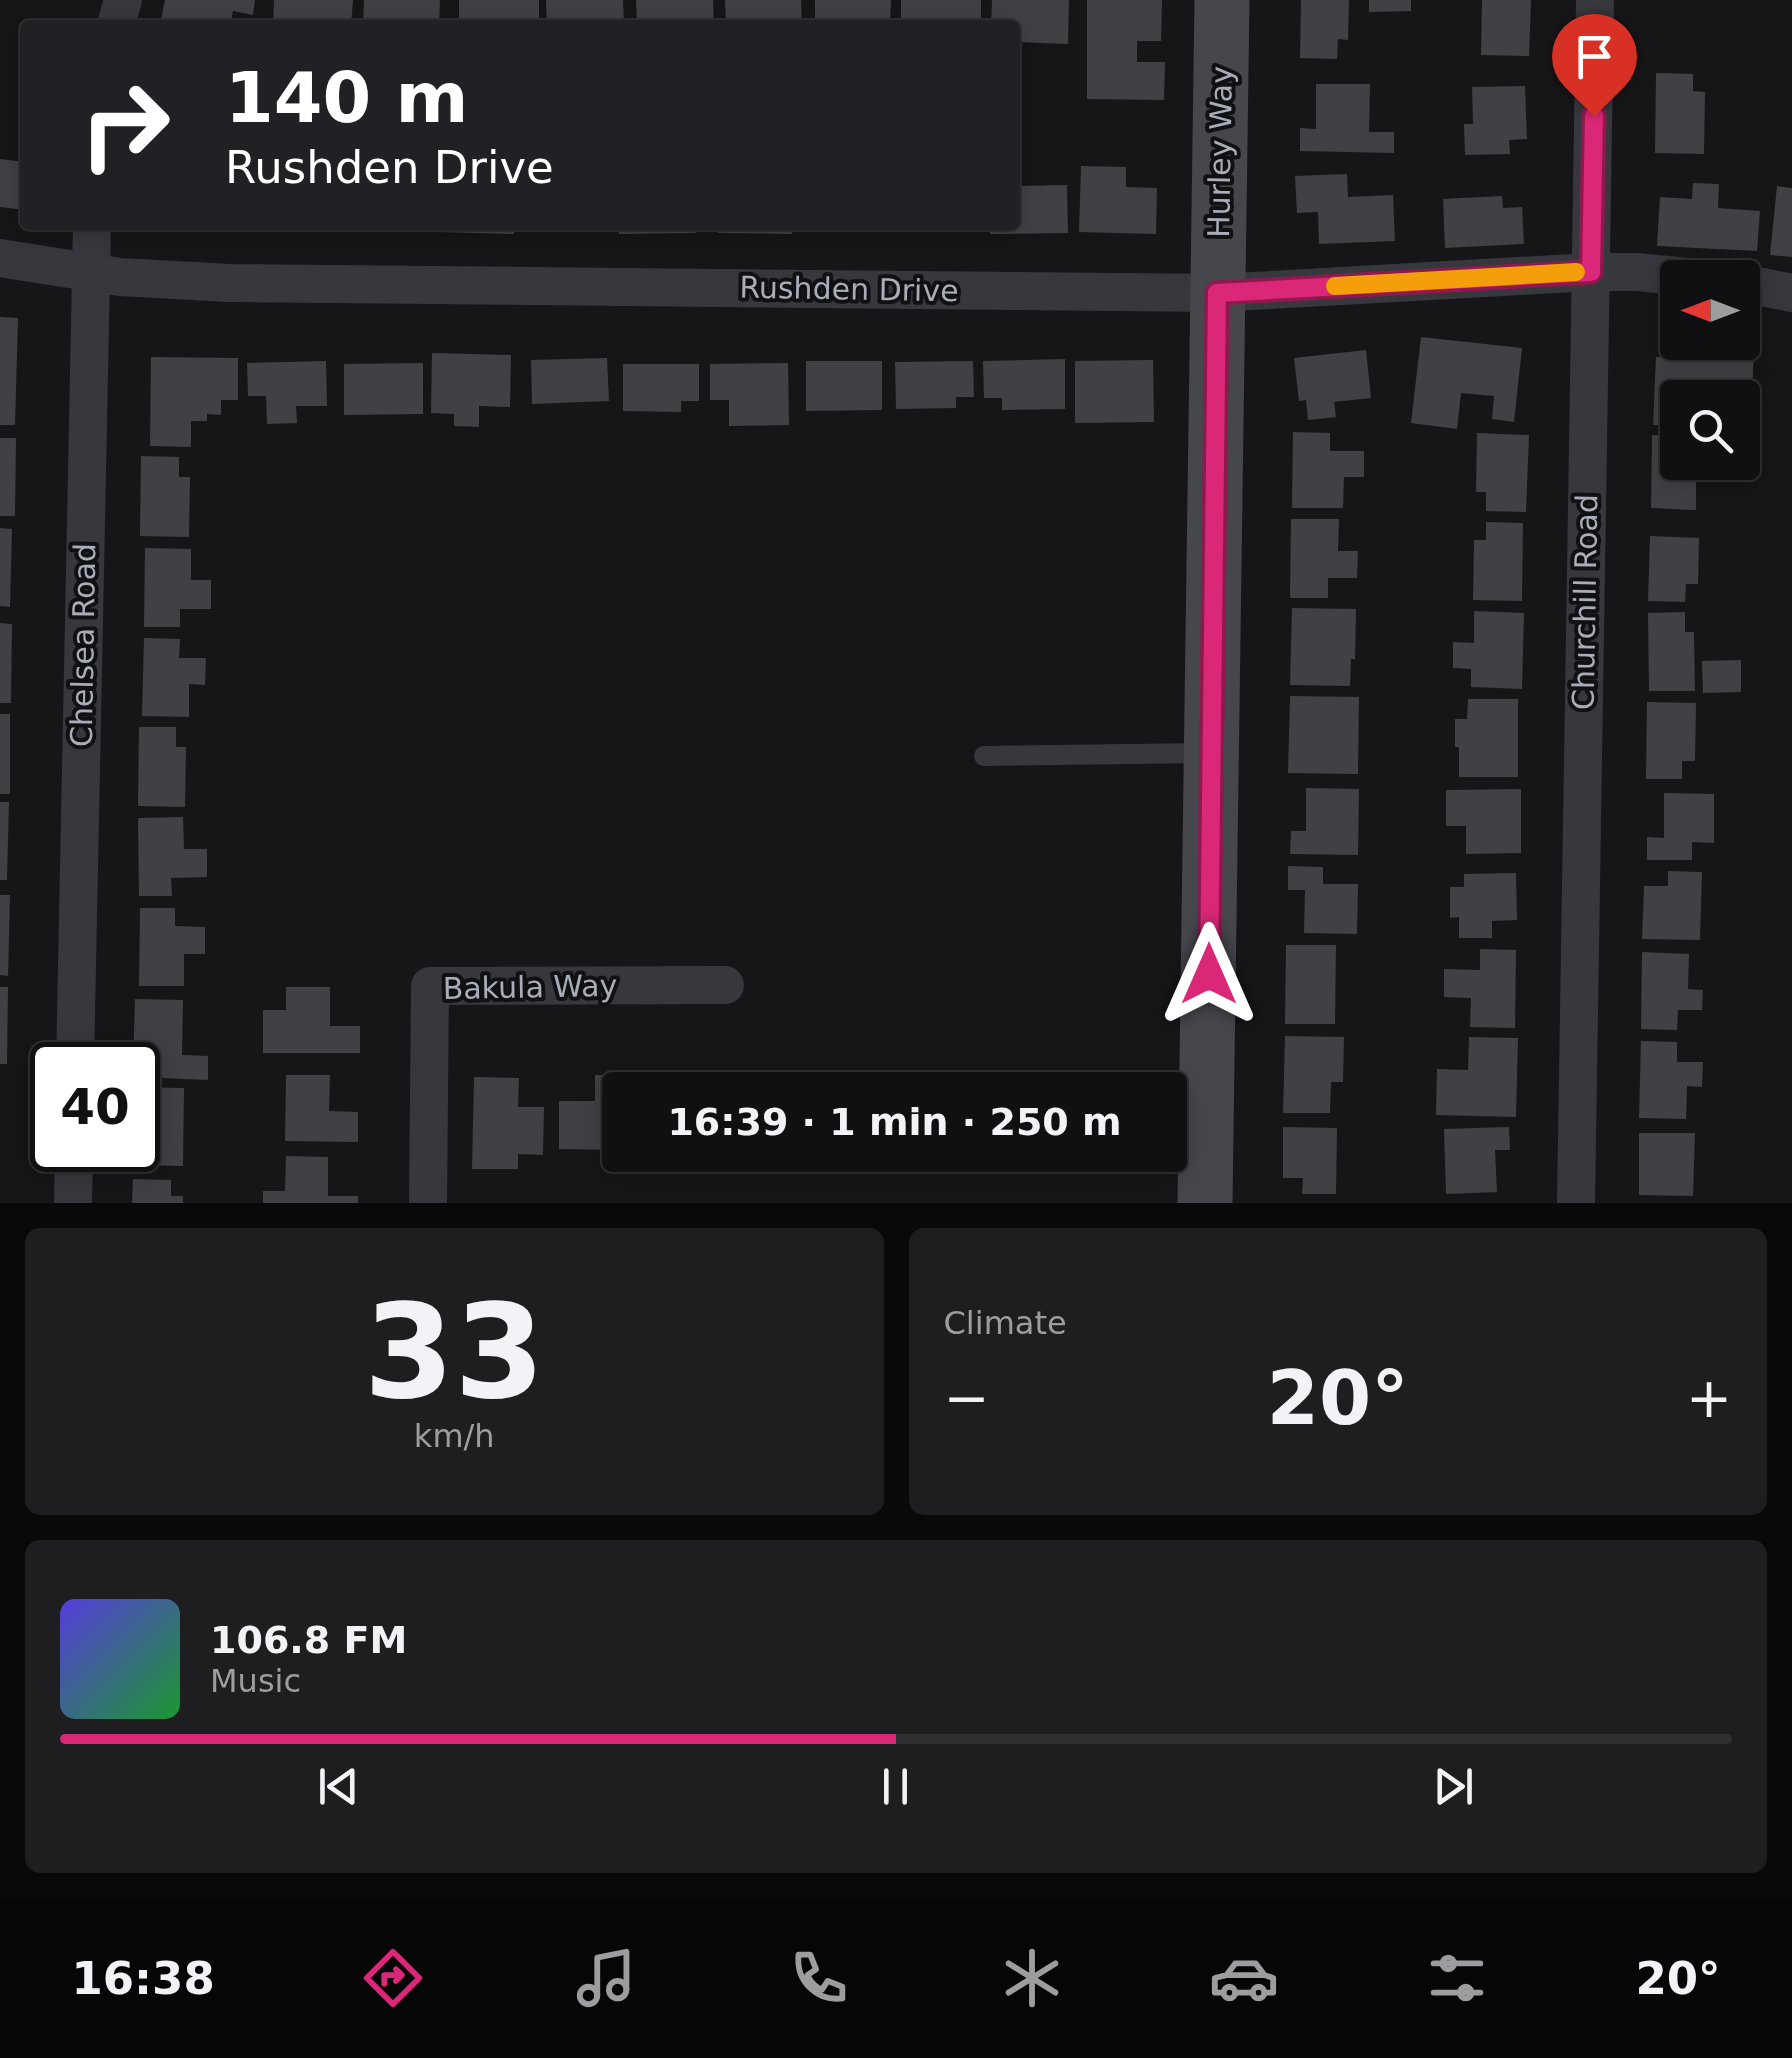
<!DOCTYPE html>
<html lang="en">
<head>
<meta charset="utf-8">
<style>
	body { margin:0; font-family:"DejaVu Sans",sans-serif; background:#1e1e20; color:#f1f3f6; height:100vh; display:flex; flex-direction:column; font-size:38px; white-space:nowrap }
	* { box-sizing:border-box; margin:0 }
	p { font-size:32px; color:#9c9d9f }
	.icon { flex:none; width:55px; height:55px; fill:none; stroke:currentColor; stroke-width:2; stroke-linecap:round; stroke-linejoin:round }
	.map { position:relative; height:1203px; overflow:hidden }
	.sheet { display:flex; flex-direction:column; gap:25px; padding:25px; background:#09090a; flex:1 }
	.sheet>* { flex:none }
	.guide { position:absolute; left:20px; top:20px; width:1000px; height:210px; border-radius:10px; box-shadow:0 5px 25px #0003,0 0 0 2px #303032; background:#202124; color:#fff; overflow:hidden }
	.needle { width:65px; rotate:270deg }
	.fabs { position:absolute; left:1660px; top:260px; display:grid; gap:20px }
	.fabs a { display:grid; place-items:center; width:100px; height:100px; border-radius:10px; background:#101012; box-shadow:0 5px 25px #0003,0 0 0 2px #303032; font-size:50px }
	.speed { position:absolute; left:30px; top:1042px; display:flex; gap:20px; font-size:50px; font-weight:700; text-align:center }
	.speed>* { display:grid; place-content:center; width:130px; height:130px; border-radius:50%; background:#101012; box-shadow:0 5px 25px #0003,0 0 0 2px #303032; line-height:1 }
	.speed .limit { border:5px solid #111; border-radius:15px; background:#fff; color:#111 }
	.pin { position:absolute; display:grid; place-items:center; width:85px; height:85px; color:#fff; margin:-102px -42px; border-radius:50% 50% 50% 0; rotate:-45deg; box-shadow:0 0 10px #0007 }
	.pin .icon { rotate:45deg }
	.me { position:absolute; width:110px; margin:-55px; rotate:0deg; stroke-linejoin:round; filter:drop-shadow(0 0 8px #0008) }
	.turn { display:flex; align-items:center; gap:35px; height:210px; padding:0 40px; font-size:45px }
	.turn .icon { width:130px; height:130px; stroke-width:2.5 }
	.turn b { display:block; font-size:70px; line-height:85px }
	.big { font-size:75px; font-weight:700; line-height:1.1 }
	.sheet .card { flex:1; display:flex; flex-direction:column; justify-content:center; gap:15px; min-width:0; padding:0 35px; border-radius:15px; background:#1e1e20 }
	.sheet .dial { align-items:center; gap:0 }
	.dial b { font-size:130px; line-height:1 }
	.song { display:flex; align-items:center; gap:30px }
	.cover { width:120px; height:120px; border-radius:15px; background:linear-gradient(135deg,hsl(250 70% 55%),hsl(130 70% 35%)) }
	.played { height:10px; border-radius:5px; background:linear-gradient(90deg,#db2777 50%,#303032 50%) }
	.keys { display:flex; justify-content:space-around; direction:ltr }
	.heat { display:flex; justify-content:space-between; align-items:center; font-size:55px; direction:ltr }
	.sheet .tiles { flex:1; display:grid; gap:25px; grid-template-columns:1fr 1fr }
	.card:last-child { grid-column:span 2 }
	.trip { position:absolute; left:602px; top:1072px; width:585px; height:100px; border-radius:10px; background:#101012; box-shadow:0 5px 25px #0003,0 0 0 2px #303032; font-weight:700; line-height:100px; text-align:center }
	.menu { display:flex; height:160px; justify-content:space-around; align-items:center; background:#060607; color:#9c9d9f }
	.menu .icon { width:70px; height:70px }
	.menu .current { color:#db2777 }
	.menu b { font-size:45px; color:#f1f3f6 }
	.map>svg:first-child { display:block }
	.building { fill:#404145 }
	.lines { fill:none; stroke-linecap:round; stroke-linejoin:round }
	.lane { stroke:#37383d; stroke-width:20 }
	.street { stroke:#37383d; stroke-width:38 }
	.secondary { stroke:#45474d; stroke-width:55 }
	.route-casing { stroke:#8e194d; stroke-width:25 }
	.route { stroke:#db2777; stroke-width:18 }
	.slow { stroke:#f59e0b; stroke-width:18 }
	.labels { text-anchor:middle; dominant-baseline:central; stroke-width:8; stroke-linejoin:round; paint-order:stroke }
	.street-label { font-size:30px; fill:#a8adb8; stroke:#111113 }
</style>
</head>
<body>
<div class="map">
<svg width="1792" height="1203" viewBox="0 0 1792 1203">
	<rect width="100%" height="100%" fill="#161618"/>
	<path class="building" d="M165 0H255L253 15 233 11 230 25 203 20 202 25H160Z
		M274 0H353L351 25H273Z
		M364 0H440L439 25H363Z
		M459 0H539V25H459Z
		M546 0H623L624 25H547Z
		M636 0H713L714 25H637Z
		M725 0H801L802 25H726Z
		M815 0H891L890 25H815Z
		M901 0H981V25H901Z
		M992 0H1069L1068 44 1015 42V25H991Z
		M1087 0H1162L1161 41H1137V62H1165L1164 100 1087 99Z
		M1301 0H1349L1348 40 1338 39 1337 59 1300 58Z
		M1369 0H1411V11L1369 12Z
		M1482 0H1531L1529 56 1481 55Z
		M1656 73 1693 74V91L1705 92 1704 154 1655 153Z
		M1316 84H1370L1369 132H1394V153L1300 151V128L1316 129Z
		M1525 86 1527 139 1509 140 1510 154 1465 155 1464 124H1473L1472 87Z
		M0 159 25 162V210L0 207Z
		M1081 166 1126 167V187L1157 188 1156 234 1079 232Z
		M1347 174 1348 197 1393 195 1395 241 1319 244 1318 212 1297 213 1295 176Z
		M1693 183 1719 184 1718 208 1760 211 1757 251 1657 246 1660 197 1692 199Z
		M1067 185 1068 233 990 234V225H1015V186Z
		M1777 186 1792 188V257L1770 255Z
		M1502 196 1503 208 1522 207 1524 244 1445 248 1443 199Z
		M252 225H328V232L251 231Z
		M340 225H417V230L340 229Z
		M437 225H514V234L437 232Z
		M525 225H604V229L525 231Z
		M619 225H696V233L619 234Z
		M718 225H792V234L718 233Z
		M898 225H975V229H898Z
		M0 317 18 318 15 425H0Z
		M1421 337 1522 348 1514 422 1492 419 1494 396 1461 393 1457 429 1411 423Z
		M1713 348 1754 350 1751 412H1742V398H1678V426L1653 425 1656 357 1713 358Z
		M1366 350 1371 398 1334 402 1336 417 1308 420 1306 400 1299 401 1294 358Z
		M432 353 511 355 510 407 479 406V427L454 426V414L431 413Z
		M151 357 238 358V400H221V415L207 414V421H191V447L150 446Z
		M607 358 609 401 532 404 531 360Z
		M1065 359V409L1002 410V398H984L983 361Z
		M1153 360 1154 422 1075 423V361Z
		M326 361 327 406H296L297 423 267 424 266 396H248L247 363Z
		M806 361H882V410L806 411Z
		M973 361 974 397H956V408L896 409 895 362Z
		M423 363V414L344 415V364Z
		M788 363 789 425 729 426V400H710V364Z
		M623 364H699V401H681V412L623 411Z
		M1293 432 1330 433V451H1364V477H1344L1343 508H1292Z
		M1477 433 1529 435 1526 512 1486 511V492H1476Z
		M1652 435 1678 436V462H1712V481L1696 480V510L1651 508Z
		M0 438H16L15 516H0Z
		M141 456 179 457V477H190L189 537 140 536Z
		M1291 519H1339L1338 551H1358L1357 578H1328V598H1290Z
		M1486 522 1523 523 1522 601 1473 600 1474 540H1486Z
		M0 528 12 529 10 607 0 606Z
		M1650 536 1699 538 1698 584H1686L1685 602 1648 601Z
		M145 548 191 549V580H211V609H180V627H144Z
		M1292 608 1356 609 1355 659H1351L1350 686 1290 685Z
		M1474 611 1524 613 1522 689 1471 687V669L1453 668V642L1474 643Z
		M1685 612V632H1694L1695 691H1649L1648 613Z
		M0 623 12 624 11 703H0Z
		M144 638 180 639 179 658H206L205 685 189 684V717L142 716Z
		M1741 660V692L1703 693 1702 661Z
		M1290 696 1359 697 1358 774 1288 773Z
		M1468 699H1518V777H1459V747H1455V719H1467Z
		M1647 702 1696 703 1695 761H1682V779H1646Z
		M0 714H10V794H0Z
		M139 727H176V747H186L185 807 138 806Z
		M1306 788 1359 789 1358 855 1290 854 1291 831H1306Z
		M1521 789V853L1466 854V826H1446V790Z
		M1664 793 1714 794V843L1692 842V860H1647V837L1664 838Z
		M0 802H9L7 880H0Z
		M183 817 184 849H207V877L171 878 172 896H139L138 818Z
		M1288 866 1323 867V884H1358L1357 934 1304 933 1305 890H1288Z
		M1668 871 1702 872 1700 940 1642 939 1644 886H1668Z
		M1516 873 1517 920 1492 921V938H1459V917L1450 918V887H1464V874Z
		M0 895H10L8 976 0 975Z
		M140 908H175V926L205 927V954H184V986H139Z
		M1286 945H1336L1335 1024H1285Z
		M1480 949 1516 950 1515 1028 1470 1027 1471 998 1444 997V969L1480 970Z
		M1642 952 1689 954 1688 989 1703 990 1702 1010H1678L1677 1030 1641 1029Z
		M0 987H8L7 1064H0Z
		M286 987H330V1026H360V1053H263V1010H286Z
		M135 999 183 1000 182 1055 208 1056V1080L138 1077V1065H133Z
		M1285 1036 1344 1037 1343 1082H1331L1330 1113H1283Z
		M1469 1037 1518 1038 1516 1117 1436 1115 1437 1069 1468 1070Z
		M1641 1041 1677 1042V1062H1703L1702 1087 1687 1086 1686 1119 1639 1118Z
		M286 1075H330L329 1111 358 1112V1142L285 1141Z
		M595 1075H628V1090H620V1150L559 1149V1101H595Z
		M677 1075 710 1076 709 1090H677Z
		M474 1077 519 1078 518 1107H544L543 1155 518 1154V1169H472Z
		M138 1087 184 1088 183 1166 132 1165V1150H138Z
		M1283 1127 1337 1128 1336 1194H1302L1303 1178H1283Z
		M1509 1127 1510 1150H1495L1497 1192 1446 1194 1444 1129Z
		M1639 1133H1695L1693 1196 1639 1195Z
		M286 1156 328 1157V1196H358V1203H263V1191H285Z
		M133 1179 171 1180V1196H183V1203H132Z"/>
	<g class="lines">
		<path class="lane" d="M984 756 1207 753"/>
		<path class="street" d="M116 25 123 0
			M0 258 120 277 229 283 1217 293 1591 272H1637L1699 278
			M1742 283 1792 293
			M75 1065 92 225
			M73 1203 74 1150
			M428 1203 430 986 725 985
			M1576 1203 1595 0"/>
		<path class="secondary" d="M1205 1203 1222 0"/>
	</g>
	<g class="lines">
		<defs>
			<path id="route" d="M1209 974 1217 293 1591 272 1594 116"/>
		</defs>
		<use href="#route" class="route-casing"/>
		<use href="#route" class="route"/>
		<path class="slow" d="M1335 286 1576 272"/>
	</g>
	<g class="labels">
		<g class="street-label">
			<text transform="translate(1220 152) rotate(-89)">Hurley Way</text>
			<text transform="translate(849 289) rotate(1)">Rushden Drive</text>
			<text transform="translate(1585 602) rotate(-89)">Churchill Road</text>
			<text transform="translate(83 645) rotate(-89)">Chelsea Road</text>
			<text transform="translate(530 987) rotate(-1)">Bakula Way</text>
		</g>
	</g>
</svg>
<div class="fabs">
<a><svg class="needle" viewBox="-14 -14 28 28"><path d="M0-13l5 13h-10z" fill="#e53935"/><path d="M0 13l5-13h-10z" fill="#9c9d9f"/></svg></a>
<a><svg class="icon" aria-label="search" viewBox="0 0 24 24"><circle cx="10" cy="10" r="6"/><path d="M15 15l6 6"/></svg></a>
</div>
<div class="speed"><div class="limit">40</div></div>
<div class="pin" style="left:1594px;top:116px;background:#d93025"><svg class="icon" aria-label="arrive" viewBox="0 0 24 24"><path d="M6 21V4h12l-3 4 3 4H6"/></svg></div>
<svg class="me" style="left:1209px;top:974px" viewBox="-20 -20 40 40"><path d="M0-17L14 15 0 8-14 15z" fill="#db2777" stroke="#fff" stroke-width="4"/></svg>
<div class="trip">16:39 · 1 min · 250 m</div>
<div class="guide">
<div class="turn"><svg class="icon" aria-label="right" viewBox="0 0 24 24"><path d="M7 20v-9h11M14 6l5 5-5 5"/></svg><div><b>140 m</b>Rushden Drive</div></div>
</div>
</div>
<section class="sheet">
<div class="tiles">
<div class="card dial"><b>33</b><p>km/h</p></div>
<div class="card"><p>Climate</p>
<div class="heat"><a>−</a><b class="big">20°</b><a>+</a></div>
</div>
<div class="card">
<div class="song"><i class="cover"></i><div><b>106.8 FM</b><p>Music</p></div></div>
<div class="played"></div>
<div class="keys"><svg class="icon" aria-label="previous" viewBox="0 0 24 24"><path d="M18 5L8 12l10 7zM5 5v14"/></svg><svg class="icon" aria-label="pause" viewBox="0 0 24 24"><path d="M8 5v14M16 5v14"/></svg><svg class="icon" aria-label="next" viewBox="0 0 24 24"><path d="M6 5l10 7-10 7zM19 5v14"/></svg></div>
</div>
</div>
</section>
<nav class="menu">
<b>16:38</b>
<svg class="icon current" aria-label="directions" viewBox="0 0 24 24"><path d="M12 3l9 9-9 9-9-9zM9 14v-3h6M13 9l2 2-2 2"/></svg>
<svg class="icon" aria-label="music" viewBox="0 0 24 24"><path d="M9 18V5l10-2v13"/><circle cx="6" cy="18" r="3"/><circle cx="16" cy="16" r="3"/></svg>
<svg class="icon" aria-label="phone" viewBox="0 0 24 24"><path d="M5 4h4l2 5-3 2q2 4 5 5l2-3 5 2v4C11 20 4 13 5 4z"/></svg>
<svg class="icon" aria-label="climate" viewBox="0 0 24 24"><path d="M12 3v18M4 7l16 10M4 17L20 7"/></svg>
<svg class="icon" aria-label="car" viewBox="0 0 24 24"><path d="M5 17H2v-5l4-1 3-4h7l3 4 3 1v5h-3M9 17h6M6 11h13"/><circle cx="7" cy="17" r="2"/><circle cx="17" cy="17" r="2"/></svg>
<svg class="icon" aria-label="filters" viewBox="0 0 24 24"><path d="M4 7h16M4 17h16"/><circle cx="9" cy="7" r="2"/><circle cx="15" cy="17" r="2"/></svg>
<b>20°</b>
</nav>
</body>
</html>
